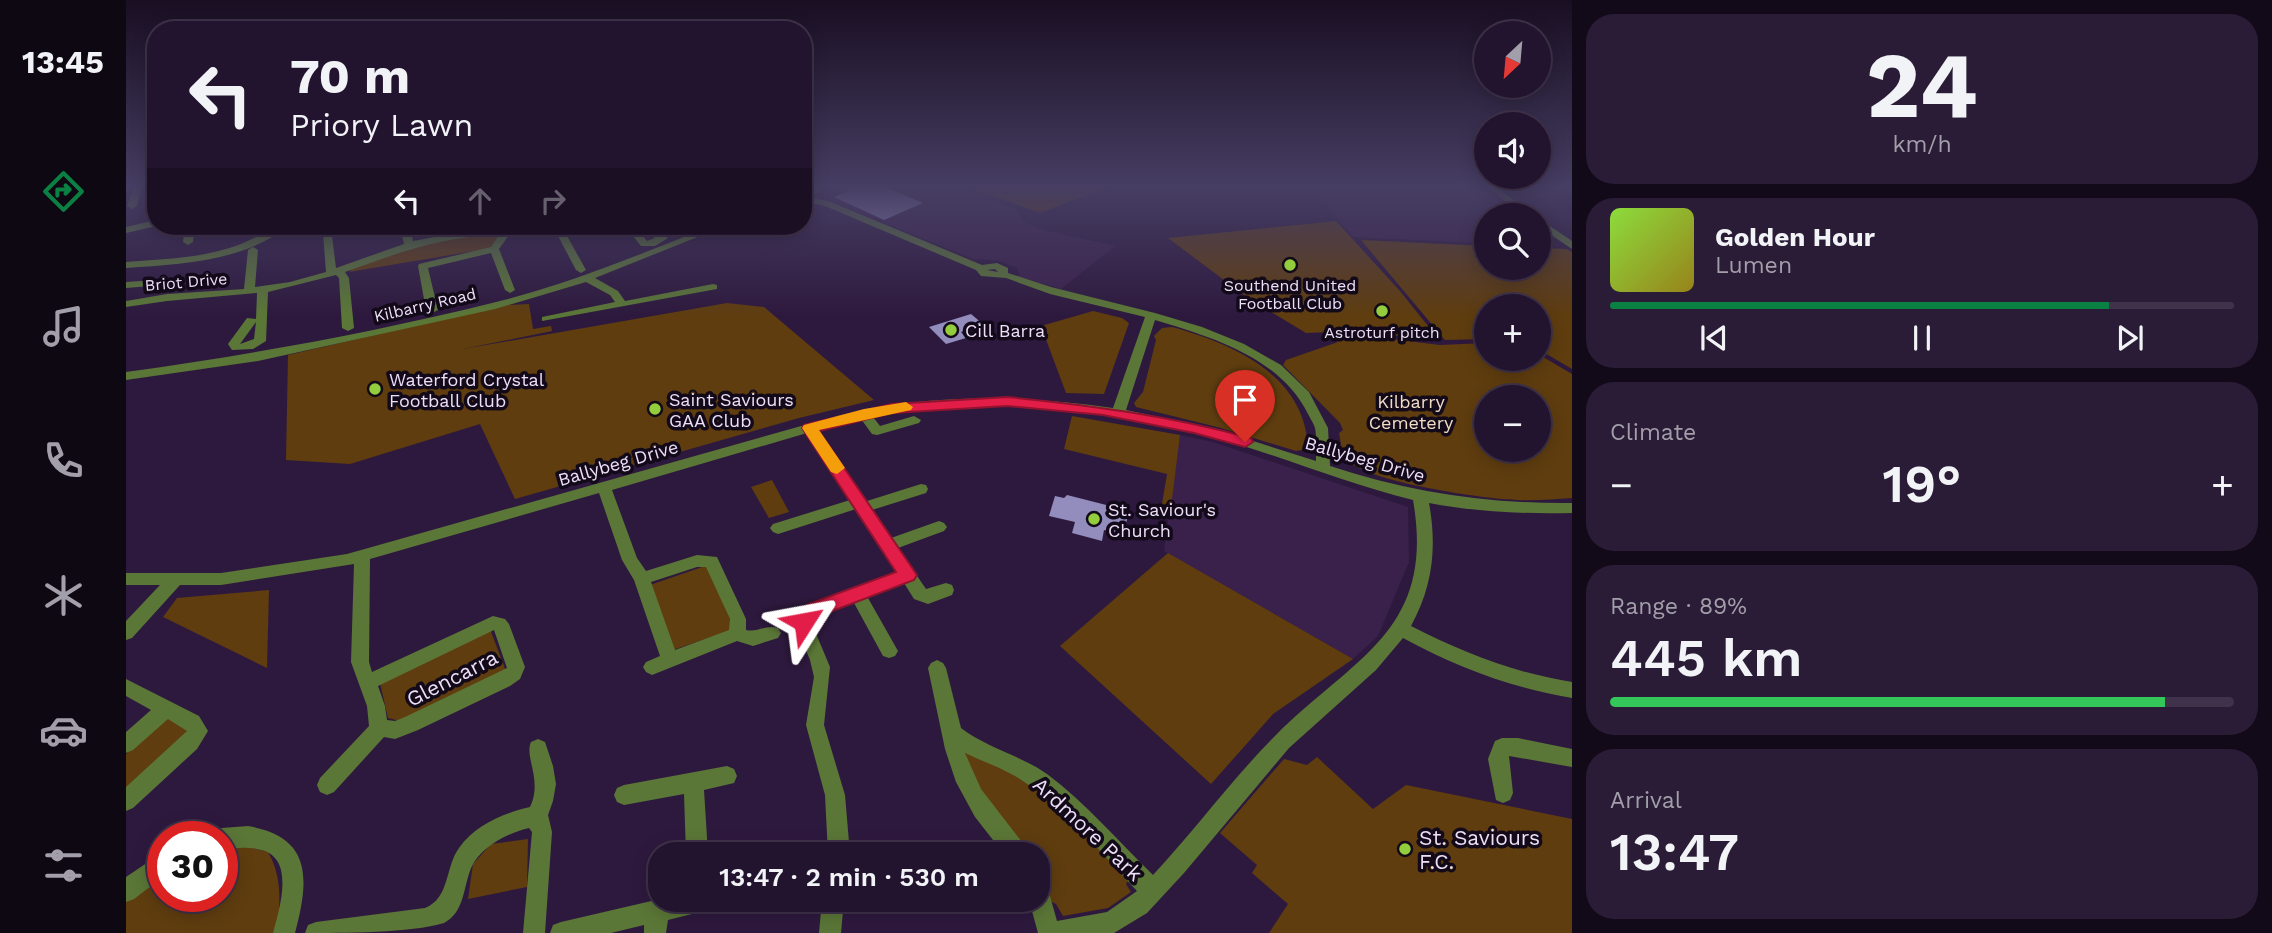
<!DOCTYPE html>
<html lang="en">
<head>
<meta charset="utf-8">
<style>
	body { margin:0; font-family:"Work Sans",sans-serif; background:#2a1c36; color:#f1f3f6; height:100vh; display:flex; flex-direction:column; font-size:26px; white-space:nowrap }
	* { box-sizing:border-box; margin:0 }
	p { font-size:23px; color:#a29eaa }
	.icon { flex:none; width:38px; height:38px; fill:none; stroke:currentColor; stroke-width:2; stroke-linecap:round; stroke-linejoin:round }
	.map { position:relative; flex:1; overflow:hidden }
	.drawer { display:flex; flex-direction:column; gap:14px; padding:14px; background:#130a19; width:700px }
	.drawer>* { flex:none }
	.guide { position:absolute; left:21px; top:21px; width:665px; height:214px; border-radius:28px; box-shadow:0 4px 18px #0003,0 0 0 2px #3f324a; background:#22132e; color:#f1f3f6; overflow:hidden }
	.needle { width:46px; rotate:206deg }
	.fabs { position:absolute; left:1348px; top:21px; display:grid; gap:14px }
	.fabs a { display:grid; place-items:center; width:77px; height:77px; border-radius:50%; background:#22132e; box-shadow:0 4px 18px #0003,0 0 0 2px #3f324a; font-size:35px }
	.speed { position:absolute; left:21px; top:821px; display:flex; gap:14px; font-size:35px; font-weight:700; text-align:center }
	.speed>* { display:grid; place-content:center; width:91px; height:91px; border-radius:50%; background:#22132e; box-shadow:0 4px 18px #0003,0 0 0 2px #3f324a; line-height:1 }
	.speed .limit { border:10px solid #d22; background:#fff; color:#111 }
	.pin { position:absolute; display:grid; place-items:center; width:60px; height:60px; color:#fff; margin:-72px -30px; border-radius:50% 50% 50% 0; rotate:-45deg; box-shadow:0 0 7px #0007 }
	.pin .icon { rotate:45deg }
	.me { position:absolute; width:77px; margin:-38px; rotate:56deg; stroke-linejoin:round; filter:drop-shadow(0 0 5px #0008) }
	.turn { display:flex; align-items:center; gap:24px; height:147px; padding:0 28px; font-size:32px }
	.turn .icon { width:91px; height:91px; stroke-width:2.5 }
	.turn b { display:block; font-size:49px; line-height:60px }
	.lanes { display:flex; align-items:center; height:66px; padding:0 28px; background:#0003; justify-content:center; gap:35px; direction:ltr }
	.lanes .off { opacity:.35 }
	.big { font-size:52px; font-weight:600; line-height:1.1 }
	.drawer .tile { flex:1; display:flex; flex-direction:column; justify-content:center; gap:10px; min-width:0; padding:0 24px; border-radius:28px; background:#2a1c36 }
	.drawer .dial { align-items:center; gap:0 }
	.dial b { font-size:91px; line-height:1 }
	.song { display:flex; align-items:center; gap:21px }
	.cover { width:84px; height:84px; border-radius:10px; background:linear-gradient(135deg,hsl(90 70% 55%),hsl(50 70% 35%)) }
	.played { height:7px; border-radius:4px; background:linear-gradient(90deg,#0b8043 80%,#3f324a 80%) }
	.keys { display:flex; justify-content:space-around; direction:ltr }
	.heat { display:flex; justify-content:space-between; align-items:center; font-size:38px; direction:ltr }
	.charge { height:10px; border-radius:5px; background:linear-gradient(90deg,#34c759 89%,#3f324a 0) }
	.trip { position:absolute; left:522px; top:842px; width:402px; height:70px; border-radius:28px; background:#22132e; box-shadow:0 4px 18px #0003,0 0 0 2px #3f324a; font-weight:600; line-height:70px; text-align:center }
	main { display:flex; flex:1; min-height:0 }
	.dock { display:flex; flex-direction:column; width:126px; justify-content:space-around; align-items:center; background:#0e0812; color:#a29eaa }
	.dock .icon { width:49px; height:49px }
	.dock .active { color:#0b8043 }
	.dock b { font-size:32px; color:#f1f3f6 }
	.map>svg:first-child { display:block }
	.built { fill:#3a214c }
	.green { fill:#5f3d0f; fill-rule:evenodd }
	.building { fill:#928dbd }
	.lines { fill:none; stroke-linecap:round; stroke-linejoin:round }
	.minor { fill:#5b7737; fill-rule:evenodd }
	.route { fill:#e11d48; stroke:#92132f; stroke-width:2 }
	.slow { fill:#f59e0b }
	.poi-dot { fill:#93cd3d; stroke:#120919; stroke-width:2.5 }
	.labels { text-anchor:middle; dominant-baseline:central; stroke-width:7; stroke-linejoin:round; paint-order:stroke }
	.far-street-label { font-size:16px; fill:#ecdff7; stroke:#120919 }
	.far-poi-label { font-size:16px; fill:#ecdff7; stroke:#120919 }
	.poi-label { font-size:18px; fill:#ecdff7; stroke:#120919; text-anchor:start }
	.park-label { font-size:18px; fill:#f1dcc6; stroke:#120919 }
	.street-label { font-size:18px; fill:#ecdff7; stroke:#120919 }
	.near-street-label { font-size:21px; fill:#ecdff7; stroke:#120919 }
	.near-poi-label { font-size:21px; fill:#ecdff7; stroke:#120919; text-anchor:start }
</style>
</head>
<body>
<main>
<nav class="dock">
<b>13:45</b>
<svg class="icon active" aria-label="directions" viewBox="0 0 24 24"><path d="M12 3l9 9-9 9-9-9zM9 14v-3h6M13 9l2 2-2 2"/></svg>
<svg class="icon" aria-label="music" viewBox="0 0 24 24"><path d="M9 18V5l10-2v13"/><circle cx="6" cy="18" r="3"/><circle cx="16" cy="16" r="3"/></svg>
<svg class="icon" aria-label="phone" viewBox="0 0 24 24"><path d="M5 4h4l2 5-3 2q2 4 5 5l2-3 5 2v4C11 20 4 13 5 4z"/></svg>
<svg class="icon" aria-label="climate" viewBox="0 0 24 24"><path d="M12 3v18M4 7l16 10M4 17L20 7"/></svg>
<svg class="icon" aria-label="car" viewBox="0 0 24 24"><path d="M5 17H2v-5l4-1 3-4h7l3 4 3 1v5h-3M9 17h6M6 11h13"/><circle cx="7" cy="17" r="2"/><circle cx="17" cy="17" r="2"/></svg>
<svg class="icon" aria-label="filters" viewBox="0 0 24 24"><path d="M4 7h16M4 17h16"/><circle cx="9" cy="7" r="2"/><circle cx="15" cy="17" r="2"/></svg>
</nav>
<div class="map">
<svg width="1446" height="933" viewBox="0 0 1446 933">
	<rect width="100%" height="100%" fill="#2e193e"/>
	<path class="built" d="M705 186H829L890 209 897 221 917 230 989 246 935 289 894 277 891 268 874 261 847 259 705 201Z
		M1186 186H1353L1398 215H1360V243L1227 237Z
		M1054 435 1087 442 1282 507 1283 562 1252 636 1227 659 1038 551Z"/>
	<path class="green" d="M839 186H985L914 213Z
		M1210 221 1274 291 1314 341 1231 331 1180 333 1122 298 1042 238Z
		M369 235 373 237 365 247 360 249 223 272 226 269 259 256 323 237Z
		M1235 240 1360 246V268H1412V248L1441 249 1446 252V369L1412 349V306H1360V339L1319 340Z
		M601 303 638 307 748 400 673 418 389 499 354 424 224 464 160 460 162 355 380 305 403 304 407 329 425 326 426 331 337 349Z
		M967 311 996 318 1003 323 978 394 940 393 915 326Z
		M1046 327C1108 344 1180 376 1182 449L1170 451 1095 428 1010 407 1008 403 1017 392 1030 340 1028 336 1036 328Z
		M1232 335 1314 345 1360 343V359H1412V354L1446 374V498C1428 499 1410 501 1392 500 1359 499 1239 482 1220 459 1215 453 1215 441 1213 433L1217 430 1214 423 1157 365 1160 360 1212 342 1206 336ZM1360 397H1412V450H1360Z
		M946 416 1054 435 1045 507 1036 504 1041 474 938 449Z
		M646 480 663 512 643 518 625 487Z
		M1042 553 1227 659 1147 714 1085 784 934 646Z
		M582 565 608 629 547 650 524 585Z
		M143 590 141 668 37 617 51 598Z
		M364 629 381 674 278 722 262 718 254 683Z
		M43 717 62 728 56 743 0 793V754Z
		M842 752C909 771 956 830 1004 877L1000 884 1005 892 982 908 937 916 930 904 922 900 912 874V854H897L860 804 835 758Z
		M1191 757 1247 809 1280 785 1446 819V933H1143L1162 904 1126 873 1131 865 1094 833 1158 759 1181 765Z
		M402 839 401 887 342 899 347 864 365 844Z
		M107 843 142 852C157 878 154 904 151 933H0V902L37 871V896H96V847Z"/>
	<path class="building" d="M715 186H757L797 203 758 220 708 197 725 190Z
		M845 314 858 325 835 332 840 338 820 344 803 327Z
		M941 495 992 508V511L1002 514 998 535 978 530 976 541 946 533 949 522 923 516 929 496 938 498Z"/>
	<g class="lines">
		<path class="minor" d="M8 186H16L11 206 6 209 1 206Z
			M677 186H686L695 191 691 194 677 188Z
			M1359 186H1368L1409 215H1398Z
			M679 196 705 202 856 265 871 263 882 268V273L925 287 1029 313 1076 327 1118 344 1155 365 1183 392 1202 428 1204 466C1283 492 1362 504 1446 503V513C1398 514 1350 512 1303 503 1311 547 1307 586 1285 626 1336 652 1388 673 1446 682V698C1386 688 1330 667 1277 638L1250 670 1163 748 1058 873 1021 913 988 933H912L903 900H912V879L920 882 931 921 981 912 1011 891C973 851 937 805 889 776 873 767 856 761 839 753L855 789 899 846 902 854H878L849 817 830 782 819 749 802 668 805 663 811 660 817 663 820 668 835 728C861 748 894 755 921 774 960 803 992 841 1027 875 1069 830 1106 779 1150 735 1228 657 1310 631 1287 500 1218 483 1153 455 1084 436 976 407 857 394 747 417L754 426 788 416 795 420 793 423 751 435 746 434 735 419 692 430 741 501 795 484 800 485 802 489 800 493 746 510 765 538 813 521 818 523 821 527 818 531 772 548 800 589 820 583 826 585 828 590 826 595 802 604 788 599 778 583 742 598 772 651 769 656 763 658 757 656 728 603 688 618 691 636 704 667 698 725 719 795 724 854H702L699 795 680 725 688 677 684 660 671 629V621L675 609 771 573 730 509 652 534 647 532 644 528 647 524 724 500 681 433 486 490 511 558 520 571 571 555 591 557 620 619V630C631 633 641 624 652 628L655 633 652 638 627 646 611 641 526 675 520 672 517 667 520 662 534 656 508 580 496 560 473 493 244 559 243 662 246 672 367 616 379 619 383 624 399 667 394 679 384 686 292 730 269 739 258 737 208 792 201 795 194 792 191 785 194 778 243 726 241 706 225 662 228 564 95 585H54L6 638 0 640V621L34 585H0V573H95L221 554 711 416C802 393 895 395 987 408L1019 317 924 294 880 278 855 276 850 270 699 206 677 201ZM869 269 872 272 861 270ZM1029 320C1085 337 1154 357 1182 414 1184 418 1188 424 1189 428 1191 438 1190 451 1190 461L1089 429 1000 410ZM571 567H580L604 619 603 630 549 650 525 582ZM368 630 381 668 279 717 269 721 261 720 259 706 252 686Z
			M1412 218 1446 241V249L1412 226Z
			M30 220V226L0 233V227Z
			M59 226H69L67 242 62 245 57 242Z
			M150 226H162C117 262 55 264 0 268V262C39 259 79 258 115 244 128 239 139 232 150 226Z
			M274 226H284L287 241 341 231 475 226 470 229 440 234 460 270 455 273 450 270 431 234 383 235 373 249 389 290 384 293 379 290 365 253 302 268 312 310 306 313 300 310 292 266 293 264 365 247 373 235C315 236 272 253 219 272L223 278 228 328 222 331 216 328 213 278 210 275 142 292 140 341 127 349 106 350 102 344 121 318 130 319 131 293 41 301 0 307V301L41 294 118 289 122 250 127 247 132 250 129 287 164 282 200 272 197 233 173 236 170 235V231L205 228 210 268 278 244ZM130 322 128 339 114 344Z
			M499 226H516L542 238 529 246H515ZM513 231 529 238 521 241Z
			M586 226H599L469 278 492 291 499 301 587 284 591 285V289L416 321V317L489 302 484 295 460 282 369 309 132 361 0 380V372C123 355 245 333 366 303 441 285 514 254 586 226Z
			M45 279 50 282 49 284 0 288V282Z
			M0 679 73 716 82 731 71 749 7 808 0 811V787L61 731 42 719 7 750 0 753V732L25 710 0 696Z
			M1376 738H1392L1446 749V767L1383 756 1387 793 1384 800 1377 803 1370 800 1362 759 1369 741Z
			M412 739 419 742 427 766 430 784 427 801 422 815 426 832 419 933H397L406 832 403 828C381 833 352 848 344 871 337 890 338 912 318 923 285 933 217 933 179 933L182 925 190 922 299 908C324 898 319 867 333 848 349 825 378 813 404 807 417 780 398 757 405 742Z
			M601 766 608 769 611 776 608 783 578 790 582 854H560L558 794 498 805 491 802 488 795 491 788 498 785Z
			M122 826C187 837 183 880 169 933H147C153 910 170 858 135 850 122 846 109 848 96 850V836H86L89 832 96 828Z
			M37 852V877L8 899 0 902V877Z
			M534 899 593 900 590 908 542 920 540 933H518V925L485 933H424L427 925 435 922Z
			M696 900H718L715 933H693Z"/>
	</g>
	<linearGradient id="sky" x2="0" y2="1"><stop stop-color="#190e22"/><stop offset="0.59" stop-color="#463e63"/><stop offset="1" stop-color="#463e63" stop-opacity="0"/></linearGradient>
	<rect width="1446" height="316" fill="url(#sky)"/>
	<path class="route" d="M881 397C964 405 1044 416 1125 438L1127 442 1119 447 1068 433 977 415 881 406 766 413 693 431 791 575 788 580 696 615 689 619 685 627 678 630 672 627 669 622C672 613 674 609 683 604L770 572 676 428 678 425 766 404Z"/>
	<path class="slow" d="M780 402 787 407 785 410 693 430 719 468 711 474 705 472 676 428 678 425 738 409Z"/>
	<g class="poi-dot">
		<circle cx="1164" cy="265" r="7"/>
		<circle cx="1256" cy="311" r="7"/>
		<circle cx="825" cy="330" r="7"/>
		<circle cx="249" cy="389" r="7"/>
		<circle cx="529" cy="409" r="7"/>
		<circle cx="968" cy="519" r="7"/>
		<circle cx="1279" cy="849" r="7"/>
	</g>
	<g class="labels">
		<g class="far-street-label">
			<text transform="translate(60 282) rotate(-5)">Briot Drive</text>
			<text transform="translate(299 305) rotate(-13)">Kilbarry Road</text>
		</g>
		<g class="far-poi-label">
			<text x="1164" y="285">Southend United<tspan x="1164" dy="18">Football Club</tspan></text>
			<text x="1256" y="332">Astroturf pitch</text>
		</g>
		<g class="poi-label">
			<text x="839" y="330">Cill Barra</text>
			<text x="263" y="379">Waterford Crystal<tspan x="263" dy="21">Football Club</tspan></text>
			<text x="543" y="399">Saint Saviours<tspan x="543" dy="21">GAA Club</tspan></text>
			<text x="982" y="509">St. Saviour's<tspan x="982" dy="21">Church</tspan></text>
		</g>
		<g class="park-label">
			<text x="1285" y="401">Kilbarry<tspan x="1285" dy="21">Cemetery</tspan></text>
		</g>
		<g class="street-label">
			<text transform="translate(1239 459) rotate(16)">Ballybeg Drive</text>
			<text transform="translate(492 463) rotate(-16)">Ballybeg Drive</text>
		</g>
		<g class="near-street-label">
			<text transform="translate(326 678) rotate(-27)">Glencarra</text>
			<text transform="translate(962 829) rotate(43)">Ardmore Park</text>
		</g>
		<g class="near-poi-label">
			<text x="1293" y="837">St. Saviours<tspan x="1293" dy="24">F.C.</tspan></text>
		</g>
	</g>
</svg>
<div class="fabs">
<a><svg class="needle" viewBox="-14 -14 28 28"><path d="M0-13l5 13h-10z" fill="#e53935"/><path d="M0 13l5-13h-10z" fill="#a29eaa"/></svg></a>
<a><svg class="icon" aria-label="sound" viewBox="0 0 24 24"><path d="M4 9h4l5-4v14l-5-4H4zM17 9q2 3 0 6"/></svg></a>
<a><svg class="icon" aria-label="search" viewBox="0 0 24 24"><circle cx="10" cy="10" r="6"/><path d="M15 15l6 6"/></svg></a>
<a>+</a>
<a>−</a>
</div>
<div class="speed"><div class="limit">30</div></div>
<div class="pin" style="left:1119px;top:442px;background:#d93025"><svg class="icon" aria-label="arrive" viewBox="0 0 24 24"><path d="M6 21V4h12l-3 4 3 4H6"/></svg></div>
<svg class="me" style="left:678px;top:622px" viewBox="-20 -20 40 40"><path d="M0-17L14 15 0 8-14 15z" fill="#e11d48" stroke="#fff" stroke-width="4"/></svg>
<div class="trip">13:47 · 2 min · 530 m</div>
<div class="guide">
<div class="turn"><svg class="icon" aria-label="left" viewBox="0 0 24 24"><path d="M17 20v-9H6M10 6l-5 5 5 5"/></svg><div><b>70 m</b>Priory Lawn</div></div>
<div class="lanes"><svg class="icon" aria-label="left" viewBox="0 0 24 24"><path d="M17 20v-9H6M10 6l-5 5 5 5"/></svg><svg class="icon off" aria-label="ahead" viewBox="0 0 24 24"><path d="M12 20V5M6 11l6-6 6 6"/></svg><svg class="icon off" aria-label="right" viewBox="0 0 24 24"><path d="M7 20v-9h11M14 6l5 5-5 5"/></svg></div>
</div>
</div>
<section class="drawer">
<div class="tile dial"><b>24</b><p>km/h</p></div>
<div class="tile">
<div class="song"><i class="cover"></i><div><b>Golden Hour</b><p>Lumen</p></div></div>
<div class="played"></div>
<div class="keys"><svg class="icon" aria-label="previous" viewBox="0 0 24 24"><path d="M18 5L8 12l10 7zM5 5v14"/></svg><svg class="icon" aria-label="pause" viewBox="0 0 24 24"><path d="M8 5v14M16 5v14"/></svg><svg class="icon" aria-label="next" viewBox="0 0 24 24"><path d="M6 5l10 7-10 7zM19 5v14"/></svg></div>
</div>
<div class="tile"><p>Climate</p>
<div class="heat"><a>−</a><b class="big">19°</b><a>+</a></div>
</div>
<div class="tile"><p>Range · 89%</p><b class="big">445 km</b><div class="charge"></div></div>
<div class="tile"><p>Arrival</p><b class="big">13:47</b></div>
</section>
</main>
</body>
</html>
